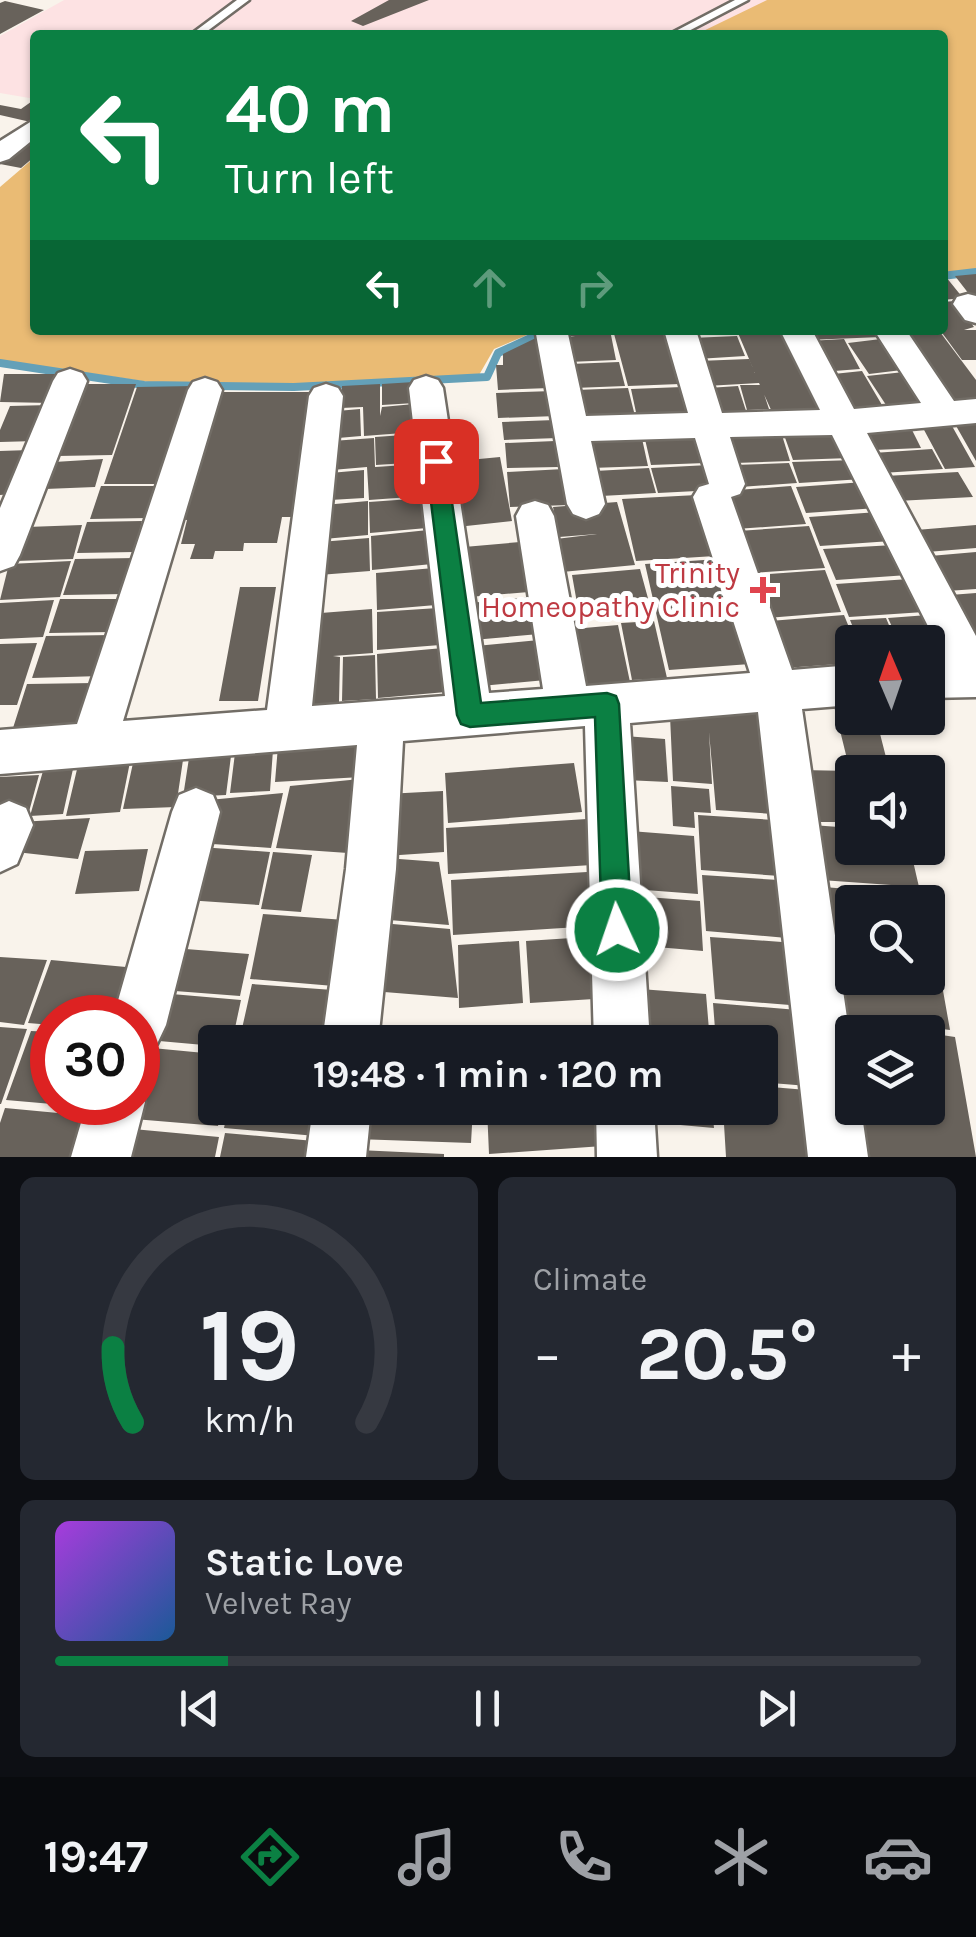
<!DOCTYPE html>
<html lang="en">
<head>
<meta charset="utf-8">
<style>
	body { margin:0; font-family:Karla,sans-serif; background:#242831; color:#f1f3f6; height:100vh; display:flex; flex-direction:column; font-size:38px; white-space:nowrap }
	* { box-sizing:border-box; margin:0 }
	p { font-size:32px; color:#9ea1a6 }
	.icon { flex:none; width:55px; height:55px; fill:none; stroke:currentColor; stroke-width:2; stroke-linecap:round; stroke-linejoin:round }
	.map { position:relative; height:1157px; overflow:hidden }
	.panel { display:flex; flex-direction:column; gap:20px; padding:20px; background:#0d0f14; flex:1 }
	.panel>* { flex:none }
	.guide { position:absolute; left:30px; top:30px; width:918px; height:305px; border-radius:10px; box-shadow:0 2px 8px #0004; background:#0b8043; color:#fff; overflow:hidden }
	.needle { width:65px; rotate:358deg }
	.controls { position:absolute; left:835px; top:625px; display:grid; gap:20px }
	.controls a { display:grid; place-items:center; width:110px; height:110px; border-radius:10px; background:#171b24; box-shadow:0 2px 8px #0004; font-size:50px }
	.speed { position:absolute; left:30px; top:995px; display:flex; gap:20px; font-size:50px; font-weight:700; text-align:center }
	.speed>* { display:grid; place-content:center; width:130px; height:130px; border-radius:50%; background:#171b24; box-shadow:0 2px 8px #0004; line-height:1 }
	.speed .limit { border:15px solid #d22; background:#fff; color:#111 }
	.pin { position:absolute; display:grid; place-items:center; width:85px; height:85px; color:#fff; margin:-42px; border-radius:20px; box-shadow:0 5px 15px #0006 }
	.me { position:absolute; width:110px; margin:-55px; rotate:357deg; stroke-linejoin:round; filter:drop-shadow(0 0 8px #0008) }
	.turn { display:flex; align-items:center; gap:35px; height:210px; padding:0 30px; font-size:45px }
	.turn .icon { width:130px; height:130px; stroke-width:2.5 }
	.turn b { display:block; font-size:70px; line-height:85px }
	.lanes { display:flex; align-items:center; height:95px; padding:0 30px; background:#0003; justify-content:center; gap:50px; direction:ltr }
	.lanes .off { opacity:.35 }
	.big { font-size:75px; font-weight:700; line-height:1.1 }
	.panel .tile { flex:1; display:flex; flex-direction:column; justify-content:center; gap:15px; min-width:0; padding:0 35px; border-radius:15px; background:#242831 }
	.panel .dial { align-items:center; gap:0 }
	.dial svg { height:260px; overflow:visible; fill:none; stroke:#363941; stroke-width:7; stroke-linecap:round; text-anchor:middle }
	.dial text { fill:#f1f3f6; stroke:none }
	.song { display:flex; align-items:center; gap:30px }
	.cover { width:120px; height:120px; border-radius:15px; background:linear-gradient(135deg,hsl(280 70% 55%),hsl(210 70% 35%)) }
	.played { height:10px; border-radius:5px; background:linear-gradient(90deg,#0b8043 20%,#363941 20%) }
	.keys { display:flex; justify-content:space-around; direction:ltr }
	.heat { display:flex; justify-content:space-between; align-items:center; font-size:55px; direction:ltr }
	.panel .tiles { flex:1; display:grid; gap:20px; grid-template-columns:1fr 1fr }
	.tile:last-child { grid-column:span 2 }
	.trip { position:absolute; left:198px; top:1025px; width:580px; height:100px; border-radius:10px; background:#171b24; box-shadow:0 2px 8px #0004; font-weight:700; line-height:100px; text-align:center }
	.tabs { display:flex; height:160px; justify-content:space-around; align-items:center; background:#090b0e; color:#9ea1a6 }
	.tabs .icon { width:70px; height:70px }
	.tabs .current { color:#0b8043 }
	.tabs b { font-size:45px; color:#f1f3f6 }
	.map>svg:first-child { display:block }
	.education { fill:#fde2e3 }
	.green { fill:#eabb74 }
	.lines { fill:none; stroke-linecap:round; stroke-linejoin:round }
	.stream { stroke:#64a0b8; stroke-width:8 }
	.building { fill:#68625b }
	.service-casing { stroke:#726d66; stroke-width:5 }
	.minor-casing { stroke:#726d66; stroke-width:5 }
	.service { fill:#fff; fill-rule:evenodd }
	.minor { fill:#fff; fill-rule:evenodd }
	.route { fill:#0b8043; stroke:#07532c; stroke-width:2.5 }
	.health-dot { fill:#e0444e; stroke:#fff; stroke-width:4 }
	.labels { text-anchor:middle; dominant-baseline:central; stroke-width:10; stroke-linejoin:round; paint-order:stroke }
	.health-label { font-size:30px; fill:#be3a42; stroke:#fff; text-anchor:end }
</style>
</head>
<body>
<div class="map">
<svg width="976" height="1157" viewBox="0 0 976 1157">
	<rect width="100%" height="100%" fill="#f9f3eb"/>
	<path class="education" d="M64 0H976V270L943 273 942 35H35V99L0 93V36Z"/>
	<path class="green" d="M767 0H976V270L943 273 942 35H695Z
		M35 157V330H539L494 349 479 375 293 384 155 383 0 360V187Z"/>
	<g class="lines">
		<path class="stream" d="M942 276 976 272
			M0 363 144 385 294 387 487 377 498 353 548 330"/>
	</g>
	<path class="building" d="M389 0H429L363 26 351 21Z
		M5 1 44 10 0 34V3Z
		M35 99V123L0 115V105L21 109Z
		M35 131 34 157 21 168 0 164V159Z
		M976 274V303L955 276Z
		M942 277H946L963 298 942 300Z
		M955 301 974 327 964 330H976V360H962L940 330 942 302Z
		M561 330H610L616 360 568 362 563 338 575 336 562 337Z
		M613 330H662L680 384 628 386Z
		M802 330H877L881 337 808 340Z
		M791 332 824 411 772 412 759 383 706 386 698 361 749 359 755 373 738 333Z
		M940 332 976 380V404L952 406 902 336Z
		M540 336 550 388 498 390 496 365H503V354Z
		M737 336 745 356 697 359 691 338Z
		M844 339 860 369 821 372 808 341Z
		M881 339 902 370 869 374 848 343Z
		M619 362 625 386 574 388 570 364Z
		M862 371 882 405 842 409 824 375Z
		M904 372 928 406 888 408 867 376Z
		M4 374H65L52 403 0 402Z
		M414 382 415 403 382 405V384Z
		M85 384H136L112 455 57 456Z
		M380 384V416L382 407 414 404 416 432 364 436 363 407 341 408 342 386Z
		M740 385H761L769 409 747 410Z
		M193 386 165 484H104L137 387Z
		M738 386 747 414 716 415 708 388Z
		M682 387 691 415 637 417 631 389Z
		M628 388 635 416 581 418 576 390Z
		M553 391 557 416 498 418 496 393Z
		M213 392H315L293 517H282L277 543H244L243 551H215L213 559H190L195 544H181L187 520 177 519Z
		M50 405 36 441 0 442V430L10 406Z
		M360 409 361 436 338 438 337 411Z
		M555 420 558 438 504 440 502 422Z
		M976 423V461L955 424Z
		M952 426 975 467 945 469 923 428Z
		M911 428 921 448 874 450 864 430Z
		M839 430 850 458 793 460 783 432Z
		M781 432 790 461 735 463 726 433Z
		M698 433 706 463 651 465 644 435Z
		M419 434 421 462 376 465 375 437Z
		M641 434 648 466 591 468 586 436Z
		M374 438 375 467 422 464 424 496 369 500 367 467 332 470V441Z
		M555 441 558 467 507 468 505 443Z
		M932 449 943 469 882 473 873 453Z
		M30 450 13 494 0 495V451Z
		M500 457 512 521 457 527 448 462Z
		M103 459 95 487 45 489 54 462Z
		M855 460 863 479 799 483 792 462Z
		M789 463 797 483 740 487 734 465Z
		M709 465 716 490 658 493 651 468Z
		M649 468 656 493 601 496 595 471Z
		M564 469 569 505 510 507 507 472Z
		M364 470V498L330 500V473Z
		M958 472 973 497 897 501 885 476Z
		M864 482 877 508 806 513 796 487Z
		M101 486H157L148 518 90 519Z
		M791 486 806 524 736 529 723 491Z
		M697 495 715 556 636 561 622 499Z
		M425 498 427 528 370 533 369 502Z
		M368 501V535L324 539V505Z
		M617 502 635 565 562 572 556 539 597 534 559 537 553 507Z
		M878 512 891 541 820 546 809 517Z
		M142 521 134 552 77 553 87 522Z
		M82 525 73 559 16 561 27 527Z
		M976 525V548L927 552 916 530Z
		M809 526 825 568 751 573 738 531Z
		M428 530 432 564 372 570 371 536Z
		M369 538 370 571 319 575 320 542Z
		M520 542 529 592 469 597 464 547Z
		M894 545 908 575 836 580 823 549Z
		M976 552V589L947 591 930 556Z
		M135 558 125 594 63 595 75 559Z
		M719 559 750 664 669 670 645 564Z
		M71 561 60 597 0 600 9 564Z
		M434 568 436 605 377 610 376 573Z
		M640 569 652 613 580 620 572 575Z
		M825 570 841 612 767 618 754 575Z
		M909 579 924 612 849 617 836 584Z
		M240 587H276L258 701H219Z
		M976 593V647L950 595Z
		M533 597 539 634 473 640 469 603Z
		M60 599H120L111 632 49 633Z
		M54 600 43 637 0 639V603Z
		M438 608 440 645 377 650V612Z
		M372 609 373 653 333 656 340 657 339 702 298 706 308 614Z
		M844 615 855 642 852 663 785 668 770 621Z
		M928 615 946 656 928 658V642H899L888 618Z
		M886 618 896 642H859L850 620Z
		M654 621 667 678 632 680 621 623Z
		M618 625 630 682 582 685 573 629Z
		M112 635 101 676 32 678 46 636Z
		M539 640 546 680 481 686 476 646Z
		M37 643 17 705H0V644Z
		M443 648 446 692 378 698 377 654Z
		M375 655 376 699 342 701 343 657Z
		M94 683 82 727 13 728 27 684Z
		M833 702H852V718H876L889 769 849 767Z
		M761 713 773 814 716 810 709 732 712 784 673 781 670 716 708 718V714Z
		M624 736 665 739 668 782 625 780Z
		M362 742 361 777 275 782 278 746Z
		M273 750 270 791 230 793 235 753Z
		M231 756 226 795 183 797 189 758Z
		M183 760 176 807 123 809 133 763Z
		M130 762 120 812 66 816 78 765Z
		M574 763 582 812 448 823 445 773Z
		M73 769 63 814 30 816 43 771Z
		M801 770 852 771V822H811Z
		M39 775 27 819 0 821V777Z
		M360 779 348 853 276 848 290 786Z
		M671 786 709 789 711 813 694 812 695 828 673 826Z
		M443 791 444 852 385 856 386 794Z
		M283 793 271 848 198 843 209 800Z
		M698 815 774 820 780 876 701 870Z
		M90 818 78 859 7 851 19 822Z
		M587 819 592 865 448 874 446 828Z
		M812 825 852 828V848H910L919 887 821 880Z
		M630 831 694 836 698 894 632 889Z
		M200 847 270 852 259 905 186 900Z
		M148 849 139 891 75 894 85 851Z
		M273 852 312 855 301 912 261 909Z
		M386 858 439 862 449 925 377 919Z
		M587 872 594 926 453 935 451 880Z
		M702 875 779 880 787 938 706 931Z
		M824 887 919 895 921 902H852V933L831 931Z
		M633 896 700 901 703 951 633 945Z
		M263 914 345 920 334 986 250 979Z
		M381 923 450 929 458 998 372 991Z
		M587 937 594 999 530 1003 526 941Z
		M710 937 782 942 790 1005 715 999Z
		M833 939 852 941V978H928V950L936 951 950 1030 842 1016Z
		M519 941 523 1003 459 1008 458 945Z
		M173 948 249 954 240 996 162 990Z
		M0 957 47 960 24 1025 0 1022Z
		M51 960 126 967 111 1018H52V1025L28 1023Z
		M252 984 333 990 325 1042H239Z
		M640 989 706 994 709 1030 640 1024Z
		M160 993 241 1000 232 1042H215V1046L148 1040Z
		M713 1003 798 1010 808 1086 760 1082V1042H716Z
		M846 1023 902 1030V1032H852L850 1053Z
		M0 1027 27 1029 1 1104H0Z
		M400 1030 463 1033V1042H399Z
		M644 1030 707 1035 708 1042H644Z
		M31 1031 52 1032V1104L6 1100Z
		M928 1033 955 1037 976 1157H862L856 1108H928Z
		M152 1048 215 1054V1108H222L218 1126 134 1119Z
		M760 1086 807 1090 816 1157H726L723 1108H760Z
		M5 1108 90 1116 78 1157H0V1123Z
		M228 1108H321L316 1136 224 1128Z
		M359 1108H473L471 1143 356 1139Z
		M487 1108H599L603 1146 489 1154Z
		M647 1108H712L714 1128 647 1122Z
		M133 1129 219 1137 215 1157H126Z
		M225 1133 314 1141 312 1157H220Z
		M358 1150 444 1154V1157H357Z"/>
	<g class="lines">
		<defs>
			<path id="service" d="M237 0H249L202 35H190Z
				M735 0H748L681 35H668Z"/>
			<path id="minor" d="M35 119V138L9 159 0 162V141Z
				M968 294 976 296V323L965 320 953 304 957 297Z
				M539 330H565L568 334 586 416 688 413 664 330H696L722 413 820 410 780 330H812L854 409 921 403 874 330H906L954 401 976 399V423L867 433 976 636V697L928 698V660L944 658 832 435 730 437 745 484 740 494 731 497 792 670 852 665V705L802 709 852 1052V1108H861L868 1157H808L758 712 630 723 650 1042H594L585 726 403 741 396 869 378 1042H322L346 869 357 745 0 774V730L77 724 188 390 193 382 205 378 217 382 222 390 123 721 267 710 309 396 314 388 326 384 338 388 343 396 312 706 445 696 409 388 414 380 426 376 438 380 443 388 489 693 543 689 516 516 522 505 535 501 548 505 554 516 586 686 750 673 693 497 699 487 709 484 695 438 591 441 605 504 599 514 586 519 573 514 567 504 536 334Z
				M70 369 82 373 87 381 20 555 14 566 0 571V508L53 381 58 373Z
				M196 788 213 795 220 812 166 1025 157 1044 138 1053V1018H113L172 812 179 795Z
				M9 801 26 808 33 825 17 864 0 872V805Z
				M138 1084 145 1102 131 1157H71L87 1102H138Z
				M313 1108H371L366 1157H306Z
				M596 1108H654L657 1157H597Z"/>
		</defs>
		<use href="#service" class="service-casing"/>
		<use href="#minor" class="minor-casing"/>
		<use href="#service" class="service"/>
		<use href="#minor" class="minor"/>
	</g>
	<path class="route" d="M436 453 446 461 481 703 607 693 616 696 619 704 632 930 627 940 617 945 606 940 602 930 595 717 470 727 461 724 457 715 426 461Z"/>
	<path class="health-dot" d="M758 575h10v10h10v10h-10v10h-10v-10h-10v-10h10z"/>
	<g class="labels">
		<g class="health-label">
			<text x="740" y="573">Trinity<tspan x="740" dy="34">Homeopathy Clinic</tspan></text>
		</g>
	</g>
</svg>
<div class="controls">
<a><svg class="needle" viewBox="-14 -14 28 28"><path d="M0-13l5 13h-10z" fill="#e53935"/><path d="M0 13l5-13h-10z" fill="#9ea1a6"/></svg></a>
<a><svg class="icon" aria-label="sound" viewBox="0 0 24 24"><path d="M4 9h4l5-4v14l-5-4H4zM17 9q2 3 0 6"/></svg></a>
<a><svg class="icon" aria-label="search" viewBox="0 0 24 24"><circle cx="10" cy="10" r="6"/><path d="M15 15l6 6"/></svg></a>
<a><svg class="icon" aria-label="layers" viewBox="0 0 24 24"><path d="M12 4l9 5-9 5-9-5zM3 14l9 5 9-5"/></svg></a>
</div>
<div class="speed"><div class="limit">30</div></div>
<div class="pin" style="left:436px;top:461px;background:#d93025"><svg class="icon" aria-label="arrive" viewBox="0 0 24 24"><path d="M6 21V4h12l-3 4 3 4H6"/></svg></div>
<svg class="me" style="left:617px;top:930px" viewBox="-20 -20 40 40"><circle r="17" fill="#0b8043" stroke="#fff" stroke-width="3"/><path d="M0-11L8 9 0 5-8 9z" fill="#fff"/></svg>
<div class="trip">19:48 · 1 min · 120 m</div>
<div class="guide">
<div class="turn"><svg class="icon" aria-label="left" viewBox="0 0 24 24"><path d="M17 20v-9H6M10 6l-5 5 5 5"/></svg><div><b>40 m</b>Turn left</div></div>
<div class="lanes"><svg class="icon" aria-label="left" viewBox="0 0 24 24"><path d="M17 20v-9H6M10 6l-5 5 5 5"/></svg><svg class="icon off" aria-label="ahead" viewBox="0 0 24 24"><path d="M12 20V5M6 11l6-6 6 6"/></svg><svg class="icon off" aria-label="right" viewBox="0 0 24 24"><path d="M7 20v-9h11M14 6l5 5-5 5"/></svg></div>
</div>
</div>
<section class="panel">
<div class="tiles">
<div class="tile dial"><svg viewBox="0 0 100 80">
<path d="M14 69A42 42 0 1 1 86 69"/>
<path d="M14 69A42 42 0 0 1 8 46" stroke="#0b8043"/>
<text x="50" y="56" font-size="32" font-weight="700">19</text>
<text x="50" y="72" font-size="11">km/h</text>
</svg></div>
<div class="tile"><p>Climate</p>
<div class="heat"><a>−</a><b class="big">20.5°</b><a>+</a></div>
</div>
<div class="tile">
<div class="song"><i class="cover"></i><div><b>Static Love</b><p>Velvet Ray</p></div></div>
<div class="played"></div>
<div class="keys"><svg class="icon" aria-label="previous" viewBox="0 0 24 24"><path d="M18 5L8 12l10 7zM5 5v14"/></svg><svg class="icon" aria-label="pause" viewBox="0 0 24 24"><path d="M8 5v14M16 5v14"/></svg><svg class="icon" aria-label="next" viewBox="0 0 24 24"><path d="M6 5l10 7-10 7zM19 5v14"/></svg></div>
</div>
</div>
</section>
<nav class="tabs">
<b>19:47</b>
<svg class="icon current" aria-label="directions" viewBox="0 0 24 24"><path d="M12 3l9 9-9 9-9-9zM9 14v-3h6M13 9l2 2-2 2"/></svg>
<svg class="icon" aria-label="music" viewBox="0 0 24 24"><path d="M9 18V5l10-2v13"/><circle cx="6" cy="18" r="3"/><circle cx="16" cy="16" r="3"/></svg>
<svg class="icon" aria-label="phone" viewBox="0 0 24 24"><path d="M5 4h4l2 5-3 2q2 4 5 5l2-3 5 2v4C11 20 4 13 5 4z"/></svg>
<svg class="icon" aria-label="climate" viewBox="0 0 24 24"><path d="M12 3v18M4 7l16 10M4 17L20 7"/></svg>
<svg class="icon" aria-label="car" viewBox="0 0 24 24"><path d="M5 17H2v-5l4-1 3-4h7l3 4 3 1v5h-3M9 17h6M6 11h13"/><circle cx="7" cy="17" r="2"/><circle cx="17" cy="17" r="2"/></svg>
</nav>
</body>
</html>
